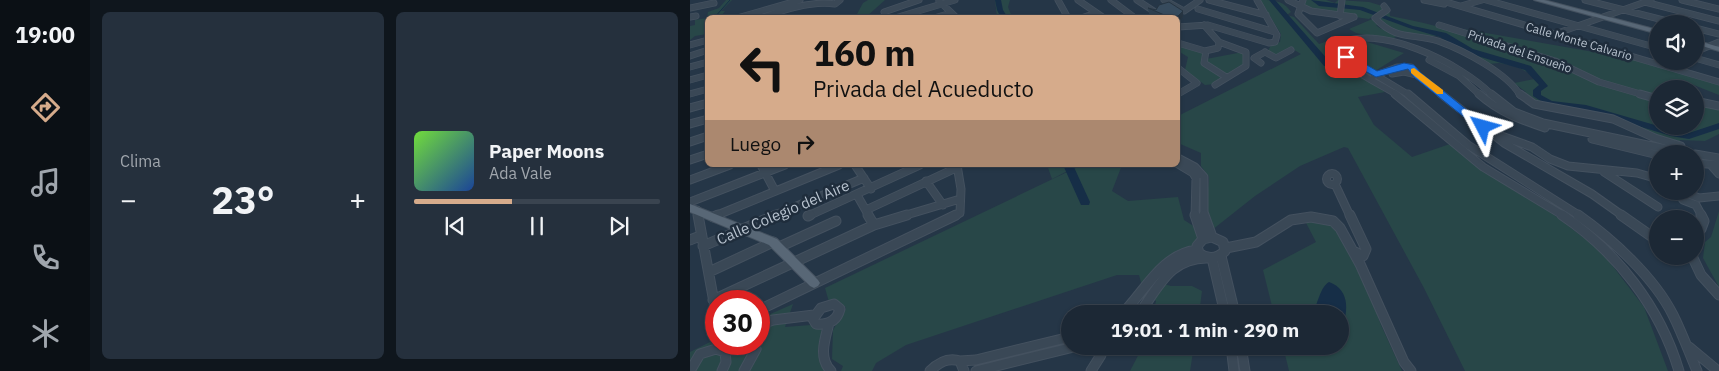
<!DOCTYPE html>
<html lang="es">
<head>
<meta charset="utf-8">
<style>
	body { margin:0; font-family:"IBM Plex Sans",sans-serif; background:#25303d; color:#f1f3f6; height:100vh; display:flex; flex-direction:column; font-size:19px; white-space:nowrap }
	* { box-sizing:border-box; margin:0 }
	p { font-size:16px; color:#a0a6ad }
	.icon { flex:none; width:28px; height:28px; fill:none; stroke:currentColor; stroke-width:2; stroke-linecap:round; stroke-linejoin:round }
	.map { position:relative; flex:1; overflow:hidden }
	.side { display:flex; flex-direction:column; gap:12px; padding:12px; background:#0f161d; width:600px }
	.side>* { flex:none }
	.top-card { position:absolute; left:15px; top:15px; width:475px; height:152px; border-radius:8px; box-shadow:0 1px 4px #0004,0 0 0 1px #3a4450; background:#d6ab8b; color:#111; overflow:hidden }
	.tools { position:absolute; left:959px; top:15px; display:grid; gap:10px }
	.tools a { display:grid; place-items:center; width:55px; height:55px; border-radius:50%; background:#1c2835; box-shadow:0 1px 4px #0004,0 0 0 1px #3a4450; font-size:25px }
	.speed { position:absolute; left:15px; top:290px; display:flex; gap:10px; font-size:25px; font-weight:700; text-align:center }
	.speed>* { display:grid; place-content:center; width:65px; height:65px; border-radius:50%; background:#1c2835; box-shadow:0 1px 4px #0004,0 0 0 1px #3a4450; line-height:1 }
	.speed .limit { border:8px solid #d22; background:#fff; color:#111 }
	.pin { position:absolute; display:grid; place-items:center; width:42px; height:42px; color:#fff; margin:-21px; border-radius:10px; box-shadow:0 2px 8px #0006 }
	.me { position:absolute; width:55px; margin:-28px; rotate:309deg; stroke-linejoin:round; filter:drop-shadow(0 0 4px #0008) }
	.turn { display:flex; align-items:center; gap:18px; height:105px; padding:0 25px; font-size:22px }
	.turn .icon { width:65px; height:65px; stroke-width:2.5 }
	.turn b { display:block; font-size:35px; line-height:42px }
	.then { display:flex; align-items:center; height:48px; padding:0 25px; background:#0003; gap:10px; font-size:19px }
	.big { font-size:38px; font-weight:800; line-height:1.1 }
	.side .card { flex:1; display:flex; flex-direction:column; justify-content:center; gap:8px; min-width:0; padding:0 18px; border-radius:8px; background:#25303d }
	.song { display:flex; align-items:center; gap:15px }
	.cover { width:60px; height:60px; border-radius:8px; background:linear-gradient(135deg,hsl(100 70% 55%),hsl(220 70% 35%)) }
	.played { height:5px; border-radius:2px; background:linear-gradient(90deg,#d6ab8b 40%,#3a4450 40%) }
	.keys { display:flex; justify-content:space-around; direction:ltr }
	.heat { display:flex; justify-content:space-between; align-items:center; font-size:28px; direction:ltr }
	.side .tiles { flex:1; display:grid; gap:12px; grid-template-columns:repeat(2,1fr) }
	.trip { position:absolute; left:371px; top:305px; width:288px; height:50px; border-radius:25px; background:#1c2835; box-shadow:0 1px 4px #0004,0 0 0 1px #3a4450; font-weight:800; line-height:50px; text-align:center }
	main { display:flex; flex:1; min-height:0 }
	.tabs { display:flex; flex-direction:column; width:90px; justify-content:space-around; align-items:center; background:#0b1015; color:#a0a6ad }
	.tabs .icon { width:35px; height:35px }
	.tabs .current { color:#d6ab8b }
	.tabs b { font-size:22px; color:#f1f3f6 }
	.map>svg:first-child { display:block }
	.green { fill:#284748 }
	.water { fill:#162e47 }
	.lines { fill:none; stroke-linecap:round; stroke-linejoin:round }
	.stream { stroke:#162e47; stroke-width:1 }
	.river { fill:#162e47; fill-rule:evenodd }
	.minor-far2-casing { stroke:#44515f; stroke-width:7 }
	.minor-far1-casing { stroke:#44515f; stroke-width:9 }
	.minor-casing { stroke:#44515f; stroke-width:11 }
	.major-casing { stroke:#44515f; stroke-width:2 }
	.minor-far2 { stroke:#3a4856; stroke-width:5.5 }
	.minor-far1 { stroke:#3a4856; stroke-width:7 }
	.minor { stroke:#3a4856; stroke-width:9 }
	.major { fill:#586776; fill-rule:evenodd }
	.wall { fill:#2f4050 }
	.shaded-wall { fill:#263441 }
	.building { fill:#374b5d; stroke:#263441 }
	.route { fill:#1a73e8; stroke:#114b97 }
	.slow { fill:#f59e0b }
	.labels { text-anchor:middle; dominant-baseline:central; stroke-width:5; stroke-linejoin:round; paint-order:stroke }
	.far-street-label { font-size:12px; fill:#b8c3cf; stroke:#1f2d3c }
	.street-label { font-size:15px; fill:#b8c3cf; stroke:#1f2d3c }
</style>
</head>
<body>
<main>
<nav class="tabs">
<b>19:00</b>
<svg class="icon current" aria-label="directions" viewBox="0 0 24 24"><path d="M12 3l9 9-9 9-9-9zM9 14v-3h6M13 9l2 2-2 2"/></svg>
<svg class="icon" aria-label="music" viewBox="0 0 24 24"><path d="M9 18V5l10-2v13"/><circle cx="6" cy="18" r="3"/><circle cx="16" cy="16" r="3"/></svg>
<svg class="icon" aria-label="phone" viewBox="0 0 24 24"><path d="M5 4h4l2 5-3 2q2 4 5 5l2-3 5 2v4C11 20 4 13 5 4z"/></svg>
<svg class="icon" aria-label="climate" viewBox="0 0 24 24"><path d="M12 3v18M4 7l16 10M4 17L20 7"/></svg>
</nav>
<section class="side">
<div class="tiles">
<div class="card"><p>Clima</p>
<div class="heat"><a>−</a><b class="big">23°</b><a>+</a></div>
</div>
<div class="card">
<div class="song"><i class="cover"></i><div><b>Paper Moons</b><p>Ada Vale</p></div></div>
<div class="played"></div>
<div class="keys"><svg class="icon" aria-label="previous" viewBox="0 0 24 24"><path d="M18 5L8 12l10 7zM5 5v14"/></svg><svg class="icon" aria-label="pause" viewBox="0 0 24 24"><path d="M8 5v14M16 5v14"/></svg><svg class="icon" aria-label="next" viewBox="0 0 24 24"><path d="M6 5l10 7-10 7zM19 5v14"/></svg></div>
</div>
</div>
</section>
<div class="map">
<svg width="1029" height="371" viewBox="0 0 1029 371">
	<rect width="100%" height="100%" fill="#253647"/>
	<path class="green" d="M36 0H42L31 11H35L32 15 18 18 17 34 5 36 0 40V26L5 25V20L17 18 18 12 29 8Z
		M178 0H195L176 17H156L167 14 173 3Z
		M305 0H320L318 7 322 17H307Z
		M570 0C583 0 593 0 601 12L597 15 604 17 629 44 635 42 641 44V56L695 92 668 97 684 125 722 157 760 144 793 170 863 214 912 252 954 307 978 371H775L734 288 658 148 654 147 610 166 565 196 522 230 516 213 519 177 511 166V153L488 143V116L611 54 601 48 585 56 578 51 581 45 590 42 591 34Z
		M615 0H636L645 3 648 0 679 2 699 8 700 16C744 24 786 36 829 51 852 59 874 65 896 76L869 61 762 27 955 61 1029 83V95L996 82 998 89H968L967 98 903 80 967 100 968 126H1005V102L1029 108V134L1015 141 990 140V143C963 138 941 122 914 115 887 108 857 113 833 97L831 92H836L824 83 845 79 839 73 825 66 809 63 798 64 768 52 753 38 747 36 718 37 689 24 686 25C690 30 701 31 707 36L701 40 666 33 659 29 687 17 685 15 679 19 630 12 613 7Z
		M677 42 714 53 685 71 658 54 661 46Z
		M488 44 515 52 513 63 534 77 524 84 515 85 495 70 498 57 488 51Z
		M553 52V64L537 74 516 63V59Z
		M357 165H389L362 179Z
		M392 165H432L422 191 438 201 488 197 494 220 505 227 509 239 503 247 459 280 481 286H502L512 291 509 314H463L466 301 453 290 449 275H427L216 345 186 363 182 371H151L153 366 142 359 143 330 156 308 150 302H139L135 288Z
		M1029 211V287L1013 258 1015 242 1021 237Z
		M614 219 639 223 648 228 672 272 691 325 712 371H599L593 346H650V314H584L573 270 626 242Z
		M103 304 95 327 121 325 132 328 129 349 134 371H0V352L26 339V344H69V319Z
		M453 346H504L500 371H440Z"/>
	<path class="water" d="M639 282C662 290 658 316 650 333V314H622C628 304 630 287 639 282Z"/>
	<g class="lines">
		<path class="stream" d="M24 18 40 0"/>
		<path class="river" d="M305 0H311L313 10 318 18H311L307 10Z
			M579 0H585L640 62V66H634Z
			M621 0 673 7 723 26 756 33 783 49 841 66 858 86 851 91V95L862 101 896 105 982 130 999 133 1029 123V129L999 139 981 136 895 110 857 105 843 96V90L849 85 835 70 777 53 750 37 719 28 670 10 629 6Z
			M373 165H383L400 202 399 205H391Z"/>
		<defs>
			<path id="minor-far2" d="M368 0 378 18
				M388 0 414 18
				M421 0 445 18
				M447 0 465 12
				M474 0 494 11 510 0
				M519 0 576 15
				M567 0 587 35 585 42 579 43
				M598 0 621 11 664 17
				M613 0 608 14 627 33 664 17
				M734 0 754 4
				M749 0 1029 82
				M796 0 968 48
				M895 0 989 24
				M992 0 1029 9
				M249 1 267 18
				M955 2 1029 21
				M694 6 697 10 685 18C706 41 723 33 748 41 773 50 817 73 830 95
				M771 6 792 0
				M0 8 24 3
				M508 9 585 32
				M194 12 229 0
				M650 16 652 0
				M0 17 6 16
				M47 18 110 0
				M71 18C92 10 122 0 145 4L150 0
				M205 18 265 0
				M244 18 261 13
				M391 18 406 13
				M514 25 529 42
				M749 25 865 61 909 82 954 95
				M488 27 518 25 579 43
				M1005 28 1029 34
				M865 34 961 0
				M671 42 658 45 654 53 656 57 719 95
				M488 43 515 51 528 48 529 42
				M0 45 18 40
				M516 51 514 63 536 77
				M575 52 586 58 601 50
				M1005 52 1029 42
				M0 56 18 50
				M1005 58 1029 65
				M739 60 769 76 790 95
				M571 63 564 58 575 52
				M0 67 18 62
				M488 68 507 83 488 94
				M702 74 714 72 727 75
				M684 76 707 67H721L727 75 753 95
				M0 80 18 75
				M525 85 556 66V52L529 42
				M0 94 18 89
				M707 95C687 82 653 69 645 46 686 20 772 64 802 95"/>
			<path id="minor-far1" d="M705 94 793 167 874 216
				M718 94 778 145 890 216
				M751 94 814 143 902 194 933 216
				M789 94C809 112 829 119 855 128
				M801 94 824 112 853 123 1000 154
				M830 94 844 104 923 119 965 138 991 146
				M950 94 968 99
				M1005 101 1029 106
				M0 108 18 103
				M0 124 18 119
				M806 134 842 147 860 159 878 166 947 173 968 179
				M902 139 968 155
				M0 142 18 136
				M1005 154 1029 158
				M488 158 505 167 514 177V216
				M0 160 18 154
				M1005 163 1029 165
				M488 164 503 173 506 178 505 216
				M71 165 85 191
				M165 165 181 189
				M1021 165 1029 174
				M914 172 968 207
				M636.5 179a5.5 5.5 0 1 1 11 0a5.5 5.5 0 1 1-11 0Z
				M0 180 40 165
				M236 181 253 205
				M645 184 660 216
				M991 191 1009 198
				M992 192 989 194 993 200 1006 205
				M167 195 179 216
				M1009 198 1029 196
				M0 202 95 165
				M1006 205 1012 216
				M7 210 8 216
				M176 210 268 167
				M25 216 149 165
				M83 216 174 178
				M118 216 230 165
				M213 216 270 199
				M263 216 270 213 271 189 267 165"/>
			<path id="minor" d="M8 215 26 313
				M178 215 184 225
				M505 215 513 239
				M514 215 522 237
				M660 215 676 249 673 256 665 252
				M872 215C927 252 970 307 989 371
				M888 215C922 239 964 277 983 315 992 333 999 352 1007 371
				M931 215 968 241
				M118 216 120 215
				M23 217 28 215
				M1005 234 1011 229 1014 221 1011 215
				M522 237 533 242 535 251C527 259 518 260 509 253L507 246 513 239Z
				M0 240 10 236
				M13 246 86 215
				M89 247 146 221
				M536 248 566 242 601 220 621 217 643 221 650 228 670 264 714 362 721 371
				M531 256 545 314
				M1002 256 1011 275 1029 295
				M522 258 535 314
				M19 272 83 242
				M23 300 184 225 217 215
				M144 304 150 309C147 321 138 325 126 324L123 319 131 308Z
				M69 310 266 215
				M432 314C455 291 472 254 507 250
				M449 314C469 286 481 256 520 258
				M139 323C135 339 128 358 141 371
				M69 325 83 320 124 315
				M541 346 544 371
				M551 346 555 371
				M999 347 1028 371
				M270 361 286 360 380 337
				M0 371 10 354 26 349 35 352 36 362 32 371
				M54 371 66 349 59 344
				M240 371C249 362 258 357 270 361L274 371
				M286 371 388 346
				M401 371 411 355 412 346"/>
			<path id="major" d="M844 0H854L968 30V34Z
				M1005 40 1029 47V51L1005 44Z
				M0 204 87 239 128 280 130 283 128 286 124 288 120 286 79 245 0 212Z"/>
		</defs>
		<use href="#minor-far2" class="minor-far2-casing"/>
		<use href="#minor-far1" class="minor-far1-casing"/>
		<use href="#minor" class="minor-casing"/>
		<use href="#major" class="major-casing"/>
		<use href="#minor-far2" class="minor-far2"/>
		<use href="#minor-far1" class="minor-far1"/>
		<use href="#minor" class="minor"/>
		<use href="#major" class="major"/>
	</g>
	<path class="wall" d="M458 8 466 10 493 17 489 22H488V18H466L459 14Z"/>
	<path class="shaded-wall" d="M493 11V17L489 22 488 16Z"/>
	<path class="building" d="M479 2 493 11 488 16 479 17 458 8 466 10 469 5Z"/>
	<path class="route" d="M653 55H660L687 71 714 63 724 65 731 73 798 127 789 129 724 77 718 69 686 77 653 59Z"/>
	<path class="slow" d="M724 68 753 90V94H747L721 73V69Z"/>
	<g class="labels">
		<g class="far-street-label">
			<text transform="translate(889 41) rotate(16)">Calle Monte Calvario</text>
			<text transform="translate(830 51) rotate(19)">Privada del Ensueño</text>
		</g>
		<g class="street-label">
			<text transform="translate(93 212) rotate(-23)">Calle Colegio del Aire</text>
		</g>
	</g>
</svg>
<div class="tools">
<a><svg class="icon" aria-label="sound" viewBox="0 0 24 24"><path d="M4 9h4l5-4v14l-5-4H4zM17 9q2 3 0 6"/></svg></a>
<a><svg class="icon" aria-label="layers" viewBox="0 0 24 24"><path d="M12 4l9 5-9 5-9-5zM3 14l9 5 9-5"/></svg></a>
<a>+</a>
<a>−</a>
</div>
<div class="speed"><div class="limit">30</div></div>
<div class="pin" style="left:656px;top:57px;background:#d93025"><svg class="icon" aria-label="arrive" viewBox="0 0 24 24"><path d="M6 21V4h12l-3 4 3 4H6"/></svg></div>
<svg class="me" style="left:793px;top:127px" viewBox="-20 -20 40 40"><path d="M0-17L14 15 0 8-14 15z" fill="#1a73e8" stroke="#fff" stroke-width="4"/></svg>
<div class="trip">19:01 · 1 min · 290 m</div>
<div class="top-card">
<div class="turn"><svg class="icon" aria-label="left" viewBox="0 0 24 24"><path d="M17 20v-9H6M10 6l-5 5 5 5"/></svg><div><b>160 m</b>Privada del Acueducto</div></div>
<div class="then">Luego<svg class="icon" aria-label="right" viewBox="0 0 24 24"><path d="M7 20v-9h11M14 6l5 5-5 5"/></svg></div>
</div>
</div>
</main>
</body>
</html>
